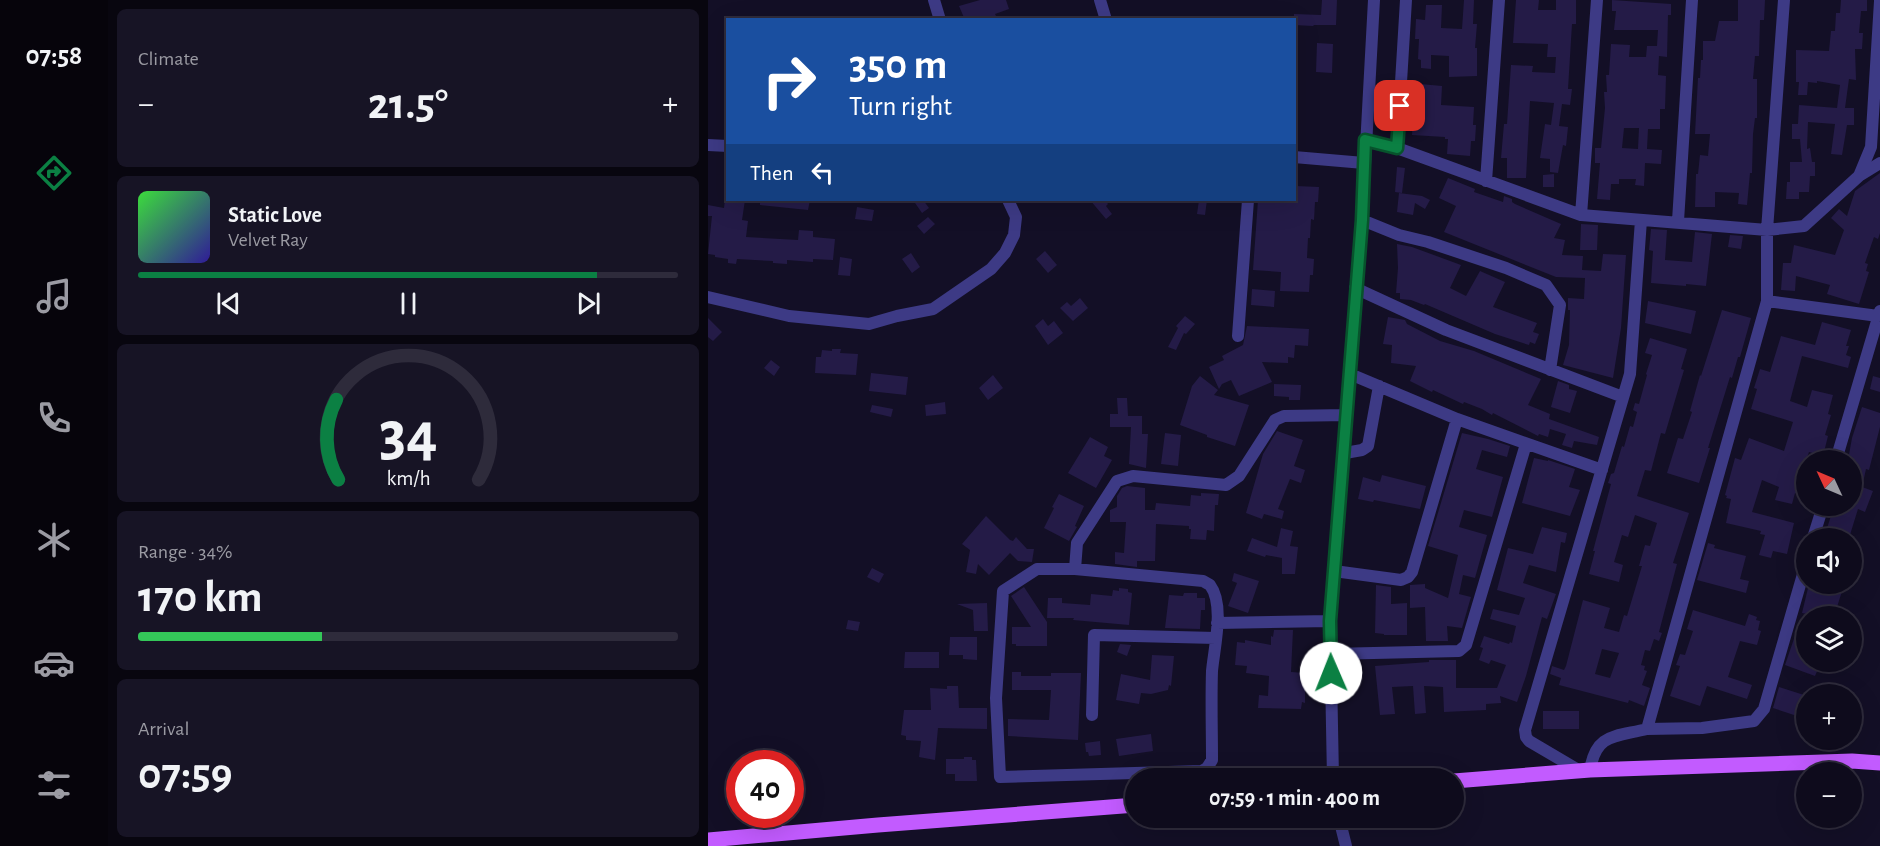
<!DOCTYPE html>
<html lang="en">
<head>
<meta charset="utf-8">
<style>
	body { margin:0; font-family:"Alegreya Sans",sans-serif; background:#171425; color:#f1f3f6; height:100vh; display:flex; flex-direction:column; font-size:22px; white-space:nowrap }
	* { box-sizing:border-box; margin:0 }
	p { font-size:20px; color:#9b9ba3 }
	.icon { flex:none; width:33px; height:33px; fill:none; stroke:currentColor; stroke-width:2; stroke-linecap:round; stroke-linejoin:round }
	.map { position:relative; flex:1; overflow:hidden }
	.panel { display:flex; flex-direction:column; gap:9px; padding:9px; background:#08060f; width:600px }
	.panel>* { flex:none }
	.hud { position:absolute; left:18px; top:18px; width:570px; height:183px; border-radius:0px; box-shadow:0 6px 24px #0002,0 0 0 2px #2e2b3b; background:#1a4fa0; color:#fff; overflow:hidden }
	.needle { width:39px; rotate:314deg }
	.fabs { position:absolute; left:1088px; top:450px; display:grid; gap:12px }
	.fabs a { display:grid; place-items:center; width:66px; height:66px; border-radius:50%; background:#0e0b1c; box-shadow:0 6px 24px #0002,0 0 0 2px #2e2b3b; font-size:30px }
	.speed { position:absolute; left:18px; top:750px; display:flex; gap:12px; font-size:30px; font-weight:700; text-align:center }
	.speed>* { display:grid; place-content:center; width:78px; height:78px; border-radius:50%; background:#0e0b1c; box-shadow:0 6px 24px #0002,0 0 0 2px #2e2b3b; line-height:1 }
	.speed .limit { border:9px solid #d22; background:#fff; color:#111 }
	.pin { position:absolute; display:grid; place-items:center; width:51px; height:51px; color:#fff; margin:-26px; border-radius:12px; box-shadow:0 3px 9px #0006 }
	.me { position:absolute; width:66px; margin:-33px; rotate:359deg; stroke-linejoin:round; filter:drop-shadow(0 0 4px #0008) }
	.turn { display:flex; align-items:center; gap:21px; height:126px; padding:0 24px; font-size:27px }
	.turn .icon { width:78px; height:78px; stroke-width:2.5 }
	.turn b { display:block; font-size:42px; line-height:51px }
	.then { display:flex; align-items:center; height:57px; padding:0 24px; background:#0003; gap:12px; font-size:22px }
	.big { font-size:45px; font-weight:700; line-height:1.1 }
	.panel .tile { flex:1; display:flex; flex-direction:column; justify-content:center; gap:9px; min-width:0; padding:0 21px; border-radius:9px; background:#171425 }
	.panel .dial { align-items:center; gap:0 }
	.dial svg { height:156px; overflow:visible; fill:none; stroke:#2e2b3b; stroke-width:7; stroke-linecap:round; text-anchor:middle }
	.dial text { fill:#f1f3f6; stroke:none }
	.song { display:flex; align-items:center; gap:18px }
	.cover { width:72px; height:72px; border-radius:9px; background:linear-gradient(135deg,hsl(120 70% 55%),hsl(250 70% 35%)) }
	.played { height:6px; border-radius:3px; background:linear-gradient(90deg,#0b8043 85%,#2e2b3b 85%) }
	.keys { display:flex; justify-content:space-around; direction:ltr }
	.heat { display:flex; justify-content:space-between; align-items:center; font-size:33px; direction:ltr }
	.charge { height:9px; border-radius:4px; background:linear-gradient(90deg,#34c759 34%,#2e2b3b 0) }
	.trip { position:absolute; left:417px; top:768px; width:339px; height:60px; border-radius:30px; background:#0e0b1c; box-shadow:0 6px 24px #0002,0 0 0 2px #2e2b3b; font-weight:700; line-height:60px; text-align:center }
	main { display:flex; flex:1; min-height:0 }
	.menu { display:flex; flex-direction:column; width:108px; justify-content:space-around; align-items:center; background:#06040b; color:#9b9ba3 }
	.menu .icon { width:42px; height:42px }
	.menu .active { color:#0b8043 }
	.menu b { font-size:27px; color:#f1f3f6 }
	.map>svg:first-child { display:block }
	.building { fill:#241b47; fill-rule:evenodd }
	.lines { fill:none; stroke-linecap:round; stroke-linejoin:round }
	.minor { stroke:#3d3a85; stroke-width:12 }
	.major { stroke:#c25bff; stroke-width:15 }
	.route-casing { stroke:#07532c; stroke-width:15 }
	.route { stroke:#0b8043; stroke-width:10 }
</style>
</head>
<body>
<main>
<nav class="menu">
<b>07:58</b>
<svg class="icon active" aria-label="directions" viewBox="0 0 24 24"><path d="M12 3l9 9-9 9-9-9zM9 14v-3h6M13 9l2 2-2 2"/></svg>
<svg class="icon" aria-label="music" viewBox="0 0 24 24"><path d="M9 18V5l10-2v13"/><circle cx="6" cy="18" r="3"/><circle cx="16" cy="16" r="3"/></svg>
<svg class="icon" aria-label="phone" viewBox="0 0 24 24"><path d="M5 4h4l2 5-3 2q2 4 5 5l2-3 5 2v4C11 20 4 13 5 4z"/></svg>
<svg class="icon" aria-label="climate" viewBox="0 0 24 24"><path d="M12 3v18M4 7l16 10M4 17L20 7"/></svg>
<svg class="icon" aria-label="car" viewBox="0 0 24 24"><path d="M5 17H2v-5l4-1 3-4h7l3 4 3 1v5h-3M9 17h6M6 11h13"/><circle cx="7" cy="17" r="2"/><circle cx="17" cy="17" r="2"/></svg>
<svg class="icon" aria-label="filters" viewBox="0 0 24 24"><path d="M4 7h16M4 17h16"/><circle cx="9" cy="7" r="2"/><circle cx="15" cy="17" r="2"/></svg>
</nav>
<section class="panel">
<div class="tile"><p>Climate</p>
<div class="heat"><a>−</a><b class="big">21.5°</b><a>+</a></div>
</div>
<div class="tile">
<div class="song"><i class="cover"></i><div><b>Static Love</b><p>Velvet Ray</p></div></div>
<div class="played"></div>
<div class="keys"><svg class="icon" aria-label="previous" viewBox="0 0 24 24"><path d="M18 5L8 12l10 7zM5 5v14"/></svg><svg class="icon" aria-label="pause" viewBox="0 0 24 24"><path d="M8 5v14M16 5v14"/></svg><svg class="icon" aria-label="next" viewBox="0 0 24 24"><path d="M6 5l10 7-10 7zM19 5v14"/></svg></div>
</div>
<div class="tile dial"><svg viewBox="0 0 100 80">
<path d="M14 69A42 42 0 1 1 86 69"/>
<path d="M14 69A42 42 0 0 1 13 28" stroke="#0b8043"/>
<text x="50" y="56" font-size="32" font-weight="700">34</text>
<text x="50" y="72" font-size="11">km/h</text>
</svg></div>
<div class="tile"><p>Range · 34%</p><b class="big">170 km</b><div class="charge"></div></div>
<div class="tile"><p>Arrival</p><b class="big">07:59</b></div>
</section>
<div class="map">
<svg width="1172" height="846" viewBox="0 0 1172 846">
	<rect width="100%" height="100%" fill="#130f26"/>
	<path class="building" d="M272 0H298L301 9 287 14 289 18 282 20H257L251 6Z
		M614 0H629L628 25H606L605 26 586 25V14L613 15Z
		M756 0H766L765 24H769L767 48H769V76L741 77V56L723 55V69L713 68V60L710 59 711 39H707L708 19 717 20 718 5H734L733 28 754 29Z
		M808 0H831L830 10H848V0H868V24H864L860 89H864L862 105 854 104 851 126 860 127 858 146 855 145 850 173 842 172V159L832 158 837 124 843 125 846 103 822 101 818 178H799V158H793L796 124H799L803 65 825 66 824 72 847 73 848 57H839L840 44 805 43Z
		M904 0 963 4V15H960L959 57 951 56 950 75 958 76 957 109H952V129H940L939 149 954 150 953 164 937 163 936 186 927 185 928 179H911V184H903L902 200 889 199 892 163H887V148H893L897 108 896 92H899L898 75H901L903 44 922 45 921 57H938L939 46H949L950 30H906L908 11H904ZM916 128H931L930 149 914 148Z
		M1030 0H1057L1056 20H1052L1051 56H1047L1045 79H1049V118H1047L1045 134 1044 173H1042L1039 205 1030 204 1031 193 1007 192V207H987L988 174H990L992 155 1000 156 1002 134H987L990 78H992L993 60H995V41H1007L1011 21H1030Z
		M1133 0H1159V11H1153L1151 33H1155L1154 49H1147L1148 80 1141 79 1137 108H1146V125H1139L1134 155 1123 154 1127 124 1100 122 1099 149 1102 148 1104 162H1107V176H1102L1101 192H1091V199H1078L1079 182H1082V162H1094L1092 139H1084V124H1090L1091 105 1129 108 1132 85 1109 81V83L1100 82 1099 95H1090L1091 82H1088V50L1121 51 1123 31H1127L1128 13H1132Z
		M609 43 625 44 624 73 608 72Z
		M712 84 734 86 733 105 766 107 765 125H768L767 141H763L762 156 739 154 740 139H737V137L704 135 705 119 708 120Z
		M689 167 697 168 694 193 687 192Z
		M1172 173V233L1170 239 1166 237 1157 263 1160 264 1158 271 1161 272 1151 304 1119 294 1122 285 1088 276 1087 291 1073 290 1075 263H1083L1086 245 1127 255 1136 230 1123 218 1131 209 1139 216 1147 191Z
		M846 174V187H835V175Z
		M740 178 767 189 766 192 795 202 796 196 804 199V202L807 204 853 224 846 238 857 240 854 255 875 256 874 270 893 271 895 254 918 255 913 328 905 378 855 365 861 345 862 310H860V298L876 299 877 278 848 277 736 232 748 206 731 198Z
		M588 186 611 187 610 202H607L606 220 603 219 602 238H600L599 258 606 259 605 275H602L601 292 572 291 573 272 545 270 550 200 587 202Z
		M691 193 714 196 722 200 717 209 707 203 705 215 689 212Z
		M17 200H37L34 220 40 221 38 237 90 240 91 230 105 231V237L127 239 125 260 105 259V262L79 260V264L65 263V261L29 259 28 264 20 263V259L7 257V255L0 254 4 216H0V205L16 208Z
		M52 200H102L100 210 52 205Z
		M205 200H215L221 208 214 213Z
		M382 200H397L400 204 398 206 404 214 398 219Z
		M491 200H499L497 215 489 214Z
		M149 207 166 210 164 221 147 219Z
		M220 217 227 224 216 234 209 226Z
		M873 224 890 225 889 250H872Z
		M943 229 959 230 957 260 984 262 987 232 1004 234 998 286 978 284V286L943 283 945 251 941 250Z
		M1022 235 1035 236 1033 249 1020 247Z
		M689 244 704 247 753 265 742 288 758 296 772 271 797 282 785 307 829 323 825 332 831 334 827 344 822 342 821 345 787 334 717 304 716 305 703 300 692 299V293H688L690 268Z
		M337 251 349 265 340 273 328 259Z
		M203 253 212 267 204 273 194 259Z
		M132 257 144 259 142 276 130 275Z
		M544 289 567 291 566 307 543 305Z
		M372 298 380 308 365 321 352 308 359 302 363 306Z
		M940 301 988 311 983 334 937 323Z
		M1014 310 1043 318 1032 357H1030L1024 378 1022 377 1000 448H1002L991 483 959 473 970 438 975 439 984 412 982 411 992 375 993 376Z
		M477 316 487 324 478 334 476 333 468 350 460 347 470 328 468 326Z
		M680 317 697 320 699 324 732 341 766 351 833 379 820 405 842 414 841 419 891 437 889 445 866 441 864 448 854 445 858 434 842 429 840 437 831 434 830 436 785 413 784 415 774 409 756 402 755 404 725 390 724 392 702 381 708 366 683 363 684 345 675 344Z
		M0 318 14 332 5 341 0 337Z
		M335 319 340 326 346 321 355 333 340 345 327 326Z
		M1114 322 1143 330 1138 346H1141L1138 355 1143 357 1140 368 1094 356 1082 401 1099 407 1104 390 1125 395 1120 414 1123 415 1117 435 1120 436 1115 456 1101 452 1096 466 1098 467V480L1092 495 1087 493 1084 504 1067 500 1071 487 1054 480 1044 512 1086 523 1079 554 1065 551 1063 558 1051 555 1057 535 1052 534 1053 531 1018 523 1023 499 1018 498 1019 496 1017 495 1027 458 1033 460 1041 438 1076 451 1085 422 1043 409 1049 389 1046 388 1052 369 1062 372 1073 336 1107 345Z
		M539 326 601 329 600 346 587 345 586 358 580 357V363L554 362 564 382 531 396 523 380 514 384 511 389 501 367 516 360 514 356 535 345Z
		M942 338 979 349 973 369 976 370 957 434 953 433 943 471 937 470 929 496 981 513 965 563 969 564 951 632 954 633 951 641 946 639 942 651 937 650 933 665 937 666 936 670 939 671 934 685 942 688 936 706 921 700 920 703 851 685 853 678 842 674 844 666 856 670 858 666 875 600 902 608 896 628 911 632 916 615 919 616 934 566H931L937 545 942 546 949 523 927 515 920 537 914 535 906 562 915 565 911 582 881 574 887 551H885L903 484 900 483 903 474 906 473 914 446 916 447 922 426 925 427 929 412 925 410 927 403 931 404 939 375 938 374 944 355 937 353ZM894 649 911 653 902 678 887 674Z
		M124 349H133L132 353 150 354 148 375 107 373 108 357H113L114 350 124 351Z
		M63 360 72 367 66 376 56 368Z
		M163 373 200 377 198 395 161 391Z
		M285 375 295 388 280 400 271 388Z
		M492 376 510 390 506 395 541 405 527 446 499 437V435L472 425 484 386Z
		M1165 376 1172 378V392L1162 389Z
		M850 381 861 385V389L869 391 862 413 843 407Z
		M566 384 593 385 592 400H581V397L566 396Z
		M409 398H419L420 416H434V434H440L438 468 421 464 423 427H402V414H410Z
		M237 402 238 414 218 416 217 405Z
		M164 405 185 409 183 417 162 412Z
		M1154 407 1172 413V427L1161 470 1158 469 1154 487 1165 491 1157 512 1150 509 1141 538H1116L1126 506H1143V460H1140L1144 438Z
		M569 431 595 440 586 466 597 470 593 483 582 479 570 509 576 511 574 519 556 514 554 519 538 513 555 454Z
		M457 433 473 435 470 466 453 464Z
		M754 433 780 439 802 446 799 457 774 450 768 469 795 477 784 517 756 510 751 527 779 535 767 578 755 575 751 594 763 597 754 628 739 626 740 641H718L717 607 702 608V585L717 584V588L740 598 750 555 720 546Z
		M382 437 400 447 396 456 404 460 388 488 360 473Z
		M826 458 840 461V460L867 469 861 487 872 490 862 516 814 503Z
		M674 475 718 486 712 509 666 500 665 502 650 499 655 477 672 482Z
		M419 486 437 488V510H447L448 503 482 506 483 495 493 496V493L511 494 510 505H507L506 531 499 530 498 540 482 539 483 529H481V526L448 524 447 561H429V567L407 564V552L416 553 418 522H402V510L409 507V496L414 488Z
		M351 494 376 506 367 526 369 527 361 541 336 528 346 508 344 507Z
		M278 516 302 540 305 541 308 537 319 549H326L324 562 310 561 302 553 281 575 270 564 268 574 258 572 262 550 254 544Z
		M834 527 859 533 857 543 853 542 848 572 821 565 815 583 848 594 839 619 834 617 818 676 809 702 792 696 793 703 778 704V710L736 712 735 687 716 686 718 713 707 714 705 686 684 687 687 714 672 715 667 666 721 662V660H748V688H789L798 665 783 660 781 664 771 660 775 648 772 647 776 636 801 644 802 642 804 643 808 626 782 619 785 609 811 615 817 598 789 590 800 548 825 554Z
		M573 528 585 531 582 546 590 547 587 574H574V558L558 555 557 557 539 551 544 538 569 547Z
		M1000 543 1007 545 1006 548 1038 556 1032 579 1041 581 1038 593 989 580Z
		M164 568 176 574 171 583 159 577Z
		M526 573 551 581 540 613 520 606 529 583 524 581Z
		M1101 584H1133L1132 588H1135L1129 607 1134 608 1133 616H1108L1094 613Z
		M668 585 683 587V604L699 603V635H676V634L667 633Z
		M316 587 339 622V646H308V644H304V627H323L303 596Z
		M411 588 420 589V592L424 593 421 625 365 620 366 618H339L340 598H354V603L382 605 383 594 404 596 405 590 411 591Z
		M476 593H489V598H497V610H493L492 629 457 628 461 595 475 596Z
		M279 603 280 631H266L265 610 249 604Z
		M985 610 1037 626 1041 614 1049 617 1048 620 1052 621 1050 630 1053 631 1049 645 1032 641 1020 677 1044 685 1039 699 999 686 992 706 962 696 972 666 968 665 972 654 977 655 985 631 979 629Z
		M140 620 152 622 150 631 138 629Z
		M566 630H585L583 672 597 673V703L594 702 593 709 550 708 551 695 560 696 561 676 538 673 539 666 527 665 529 642 537 643V640L563 645V636L565 637Z
		M1088 633 1098 636V662H1113L1107 676 1077 665Z
		M242 637H269V660L255 659V655H241Z
		M412 644 423 645 419 656 409 652Z
		M197 652H231V668H196Z
		M444 655 466 656 463 686 461 685 460 690 443 694 433 693 431 704 408 700 413 674 442 680Z
		M304 672H313V676H343V673H373L370 740 300 736V719L341 720 343 690H304Z
		M239 686H250L251 708H279V729L230 728 227 760 211 757 213 741 198 740V736L193 735 196 710H223L222 688 239 689Z
		M1071 687 1096 695 1089 716 1065 708Z
		M835 711H871V729H835Z
		M443 734 445 751 411 756 408 739Z
		M392 741 393 755 381 756 380 752H378L377 743Z
		M256 757H264V760H268L269 781H247V774H238V759H256Z"/>
	<g class="lines">
		<path class="minor" d="M226 0 232 20
			M392 0 398 20
			M657 140 689 148 873 215 1059 230 1096 226 1151 176 1163 147 1172 1
			M0 145 20 146
			M689 148 698 0
			M586 157 656 163
			M1151 176 1172 163
			M778 181 791 0
			M873 215 889 0
			M654 220 691 235 720 242 798 268 838 285 852 305 842 370
			M970 221 984 0
			M647 288 738 330 915 397
			M0 297 81 316 161 324 189 316 225 309 283 269 297 253 306 235 308 217 300 200
			M1059 301 1170 316
			M530 336 540 200
			M642 374 749 419 894 470
			M637 453 654 450 660 446 671 386
			M1128 460 1172 311
			M1105 538 1115 506
			M329 569H367L495 581 502 585C517 605 506 648 504 671 503 701 504 731 504 760L499 768 494 771 292 777 288 698 295 591Z
			M367 569 369 543 409 481 425 476 518 485 531 476 567 420 576 416 639 415
			M626 571 693 580 700 577 704 572 749 419
			M509 623 622 621
			M623 654 751 651 758 645 818 444
			M384 715 386 635 508 638
			M939 729 994 728 1046 721 1056 709 1098 564
			M882 770C888 733 907 737 939 729L1059 301V230L1076 0
			M872 771 821 741 818 737 817 730 922 374 933 220
			M625 778 622 621 654 220 666 0
			M631 818 638 846"/>
		<path class="major" d="M746 781 882 770 1144 761 1172 763
			M0 840 170 825 428 805"/>
	</g>
	<g class="lines">
		<defs>
			<path id="route" d="M623 673 622 621 654 220 657 140 689 148 692 106"/>
		</defs>
		<use href="#route" class="route-casing"/>
		<use href="#route" class="route"/>
	</g>
</svg>
<div class="fabs">
<a><svg class="needle" viewBox="-14 -14 28 28"><path d="M0-13l5 13h-10z" fill="#e53935"/><path d="M0 13l5-13h-10z" fill="#9b9ba3"/></svg></a>
<a><svg class="icon" aria-label="sound" viewBox="0 0 24 24"><path d="M4 9h4l5-4v14l-5-4H4zM17 9q2 3 0 6"/></svg></a>
<a><svg class="icon" aria-label="layers" viewBox="0 0 24 24"><path d="M12 4l9 5-9 5-9-5zM3 14l9 5 9-5"/></svg></a>
<a>+</a>
<a>−</a>
</div>
<div class="speed"><div class="limit">40</div></div>
<div class="pin" style="left:692px;top:106px;background:#d93025"><svg class="icon" aria-label="arrive" viewBox="0 0 24 24"><path d="M6 21V4h12l-3 4 3 4H6"/></svg></div>
<svg class="me" style="left:623px;top:673px" viewBox="-20 -20 40 40"><circle r="19" fill="#fff"/><path d="M0-13L10 11 0 6-10 11z" fill="#0b8043"/></svg>
<div class="trip">07:59 · 1 min · 400 m</div>
<div class="hud">
<div class="turn"><svg class="icon" aria-label="right" viewBox="0 0 24 24"><path d="M7 20v-9h11M14 6l5 5-5 5"/></svg><div><b>350 m</b>Turn right</div></div>
<div class="then">Then<svg class="icon" aria-label="left" viewBox="0 0 24 24"><path d="M17 20v-9H6M10 6l-5 5 5 5"/></svg></div>
</div>
</div>
</main>
</body>
</html>
